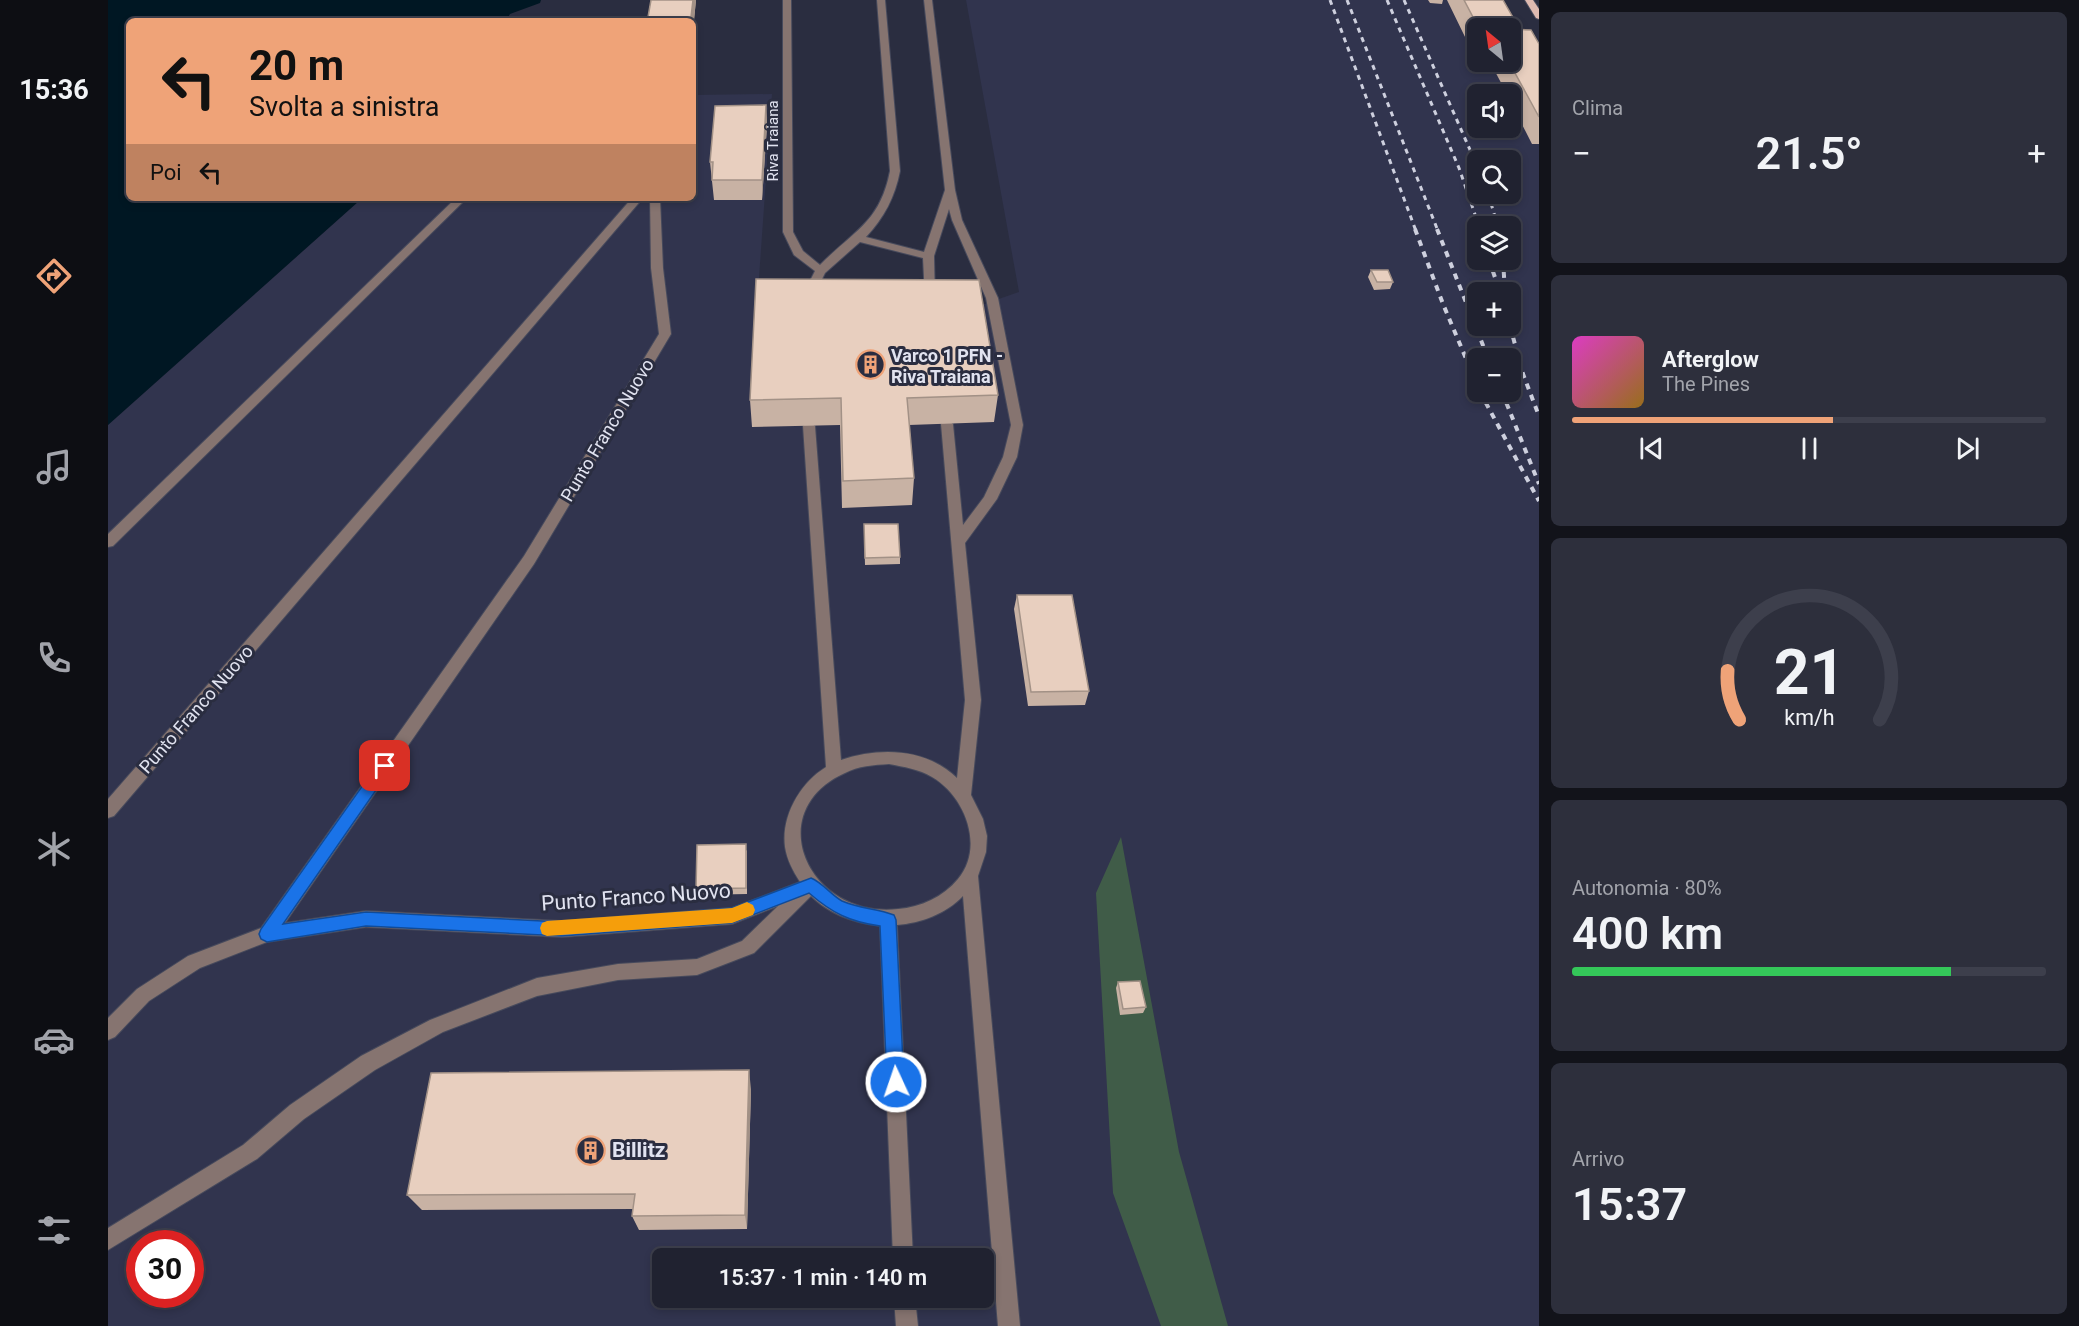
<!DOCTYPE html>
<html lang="it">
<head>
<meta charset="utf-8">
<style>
	body { margin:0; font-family:Roboto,sans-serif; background:#2d2f3c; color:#f1f3f6; height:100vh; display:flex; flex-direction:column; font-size:22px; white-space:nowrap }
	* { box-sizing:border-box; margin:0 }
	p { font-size:20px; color:#a2a4ab }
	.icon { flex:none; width:33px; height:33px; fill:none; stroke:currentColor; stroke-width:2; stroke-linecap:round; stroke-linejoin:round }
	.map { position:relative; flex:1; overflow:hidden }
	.drawer { display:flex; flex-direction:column; gap:12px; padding:12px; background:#12131a; width:540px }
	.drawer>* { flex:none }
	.hud { position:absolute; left:18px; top:18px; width:570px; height:183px; border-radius:9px; box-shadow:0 3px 9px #0003,0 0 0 2px #3d3f4c; background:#efa378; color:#111; overflow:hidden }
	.needle { width:39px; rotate:331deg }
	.tools { position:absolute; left:1359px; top:18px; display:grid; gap:12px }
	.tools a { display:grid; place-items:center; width:54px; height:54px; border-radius:9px; background:#202230; box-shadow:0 3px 9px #0003,0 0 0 2px #3d3f4c; font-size:30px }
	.speed { position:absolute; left:18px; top:1230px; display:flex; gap:12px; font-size:30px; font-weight:700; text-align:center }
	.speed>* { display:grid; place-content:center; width:78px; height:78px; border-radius:50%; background:#202230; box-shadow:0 3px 9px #0003,0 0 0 2px #3d3f4c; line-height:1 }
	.speed .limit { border:9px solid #d22; background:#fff; color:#111 }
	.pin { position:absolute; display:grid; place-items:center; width:51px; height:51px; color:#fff; margin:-26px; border-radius:12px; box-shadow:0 3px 9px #0006 }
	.me { position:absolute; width:66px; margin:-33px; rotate:357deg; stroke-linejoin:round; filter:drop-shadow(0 0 4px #0008) }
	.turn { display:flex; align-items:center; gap:21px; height:126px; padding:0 24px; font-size:27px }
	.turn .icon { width:78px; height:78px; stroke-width:2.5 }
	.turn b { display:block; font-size:42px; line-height:51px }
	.then { display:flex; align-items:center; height:57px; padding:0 24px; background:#0003; gap:12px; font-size:22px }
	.big { font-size:45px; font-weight:600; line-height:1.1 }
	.drawer .tile { flex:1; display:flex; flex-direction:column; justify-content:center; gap:9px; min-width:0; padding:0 21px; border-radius:9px; background:#2d2f3c }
	.drawer .dial { align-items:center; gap:0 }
	.dial svg { height:156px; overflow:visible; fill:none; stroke:#3d3f4c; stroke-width:7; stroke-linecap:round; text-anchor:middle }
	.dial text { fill:#f1f3f6; stroke:none }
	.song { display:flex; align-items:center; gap:18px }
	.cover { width:72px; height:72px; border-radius:9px; background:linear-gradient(135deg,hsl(310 70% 55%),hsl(40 70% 35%)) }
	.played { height:6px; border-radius:3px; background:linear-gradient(90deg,#efa378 55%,#3d3f4c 55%) }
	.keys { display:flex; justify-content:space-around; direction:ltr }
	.heat { display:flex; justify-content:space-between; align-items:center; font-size:33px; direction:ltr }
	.charge { height:9px; border-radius:4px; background:linear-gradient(90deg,#34c759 80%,#3d3f4c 0) }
	.trip { position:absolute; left:544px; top:1248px; width:342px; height:60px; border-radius:9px; background:#202230; box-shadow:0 3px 9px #0003,0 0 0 2px #3d3f4c; font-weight:600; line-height:60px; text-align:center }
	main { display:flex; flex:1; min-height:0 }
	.dock { display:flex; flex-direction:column; width:108px; justify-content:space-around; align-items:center; background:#0d0e13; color:#a2a4ab }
	.dock .icon { width:42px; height:42px }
	.dock .active { color:#efa378 }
	.dock b { font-size:27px; color:#f1f3f6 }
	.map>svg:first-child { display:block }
	.built { fill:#31344e; fill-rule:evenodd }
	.green { fill:#405c48 }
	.water { fill:#001723 }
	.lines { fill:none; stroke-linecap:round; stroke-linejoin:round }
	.minor-casing { stroke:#474a5c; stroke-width:2 }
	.major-casing { stroke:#474a5c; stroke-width:2 }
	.minor { fill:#867470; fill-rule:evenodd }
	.major { fill:#debab1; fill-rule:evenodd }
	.rail-far1 { stroke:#ced0de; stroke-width:3; stroke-dasharray:5 5; stroke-linecap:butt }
	.rail { stroke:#ced0de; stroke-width:4; stroke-dasharray:6 6; stroke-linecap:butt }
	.wall { fill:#c8b2a4 }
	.shaded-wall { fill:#a29186 }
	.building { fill:#e8cfbf; stroke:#a29186; stroke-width:1.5 }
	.route { fill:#1a73e8; stroke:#114b97; stroke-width:1.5 }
	.slow { fill:#f59e0b }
	.labels { text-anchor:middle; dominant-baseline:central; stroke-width:6; stroke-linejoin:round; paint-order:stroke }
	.far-street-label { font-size:15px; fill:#e1e3f0; stroke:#2a2d40 }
	.poi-label { font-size:18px; font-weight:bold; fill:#e1e3f0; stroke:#2a2d40; text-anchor:start }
	.street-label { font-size:18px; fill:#e1e3f0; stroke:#2a2d40 }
	.near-street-label { font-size:21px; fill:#e1e3f0; stroke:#2a2d40 }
	.near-poi-label { font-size:21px; font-weight:bold; fill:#e1e3f0; stroke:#2a2d40; text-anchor:start }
</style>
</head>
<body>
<main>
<nav class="dock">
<b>15:36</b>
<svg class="icon active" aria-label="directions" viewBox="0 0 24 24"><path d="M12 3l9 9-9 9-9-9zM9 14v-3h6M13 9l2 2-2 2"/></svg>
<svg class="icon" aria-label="music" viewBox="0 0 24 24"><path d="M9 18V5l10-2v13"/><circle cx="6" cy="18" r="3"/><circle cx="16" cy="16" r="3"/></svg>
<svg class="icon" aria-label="phone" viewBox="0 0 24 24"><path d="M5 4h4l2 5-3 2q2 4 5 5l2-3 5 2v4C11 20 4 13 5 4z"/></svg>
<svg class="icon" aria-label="climate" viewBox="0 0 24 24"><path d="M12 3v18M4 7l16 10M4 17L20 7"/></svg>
<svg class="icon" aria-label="car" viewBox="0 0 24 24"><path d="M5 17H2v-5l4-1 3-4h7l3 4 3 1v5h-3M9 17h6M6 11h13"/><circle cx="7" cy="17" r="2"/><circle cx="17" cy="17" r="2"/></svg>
<svg class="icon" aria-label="filters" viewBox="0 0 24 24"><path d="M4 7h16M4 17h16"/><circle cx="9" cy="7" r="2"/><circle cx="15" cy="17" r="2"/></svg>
</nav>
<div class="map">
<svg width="1431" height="1326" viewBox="0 0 1431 1326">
	<rect width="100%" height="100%" fill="#2a2d40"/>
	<path class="built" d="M858 0H1376L1370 28V62H1402L1431 81V1326H0V425L251 201 240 198H585V95L664 94 649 306 868 307 911 292ZM1370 94H1402V128H1370ZM1370 160H1402V194H1370ZM1370 226H1402V260H1370ZM1370 292H1402V326H1370ZM1370 358H1402V392H1370ZM32 1244H82V1294H32ZM555 1258H876V1298H555Z"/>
	<path class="green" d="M1013 837 1071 1152 1120 1326H1053L1005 1193 988 893Z"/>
	<path class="water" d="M0 0H443H433L432 3 402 14 398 21H21V198H240L251 201 0 425Z"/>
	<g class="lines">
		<defs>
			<path id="minor" d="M675 0H683L685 232 695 251 712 265C745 231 772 223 782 171L769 0H777L792 171C787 197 776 218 758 237L816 252 837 190 816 0H824L847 190 854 220 890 298 915 425 909 457 889 499 857 543 873 700 863 795 875 819 879 836 878 852 870 876 912 1326H890L855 896C838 914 813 923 789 925L805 1258H785L772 926C747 923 721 914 703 896L646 953 589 975 510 980 429 996 335 1032 267 1070 196 1119 149 1159 0 1250V1228L135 1145 182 1105 253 1056 322 1020 429 978 510 964 589 959 634 941 670 906 624 924 454 937 258 927 159 942 92 968 41 1001 7 1037 0 1040V1018L29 989 80 956 153 928 416 556 551 334 543 268 542 198H552L555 268 563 334 426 564 177 923 258 911 454 921 624 908 692 882C685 871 679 860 677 847 673 816 692 783 718 767L695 426 701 422 707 426 733 760C772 747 818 748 849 778L857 700 833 424 839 420 845 424 855 525 876 497 895 457 903 425 878 298 844 220 841 209 826 256 827 300H819L817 298 815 258 752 242 717 273 704 299 700 300 694 297 707 271 686 255 675 232ZM781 764C796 767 811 769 824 777 857 796 877 847 850 879 835 897 813 907 790 909 700 919 652 811 737 773 750 766 766 765 781 764Z
				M348 198H359L5 546 0 547V534Z
				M524 198H535L6 816 0 818V799Z
				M786 1298H807L810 1326H788Z"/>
			<path id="major" d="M1417 0H1425L1431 9V19L1428 18Z"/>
		</defs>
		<use href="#minor" class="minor-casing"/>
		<use href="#major" class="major-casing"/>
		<use href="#minor" class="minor"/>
		<use href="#major" class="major"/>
		<path class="rail-far1" d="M1222 0 1308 231
			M1239 0 1330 231
			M1279 0 1351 168 1371 226
			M1296 0 1370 168
			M1380 194 1390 226"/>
		<path class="rail" d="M1307 229 1335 304 1370 387
			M1329 229 1380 358
			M1381 260 1392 292
			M1395 260 1397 292
			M1402 326 1415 374 1431 416
			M1372 392 1431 501
			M1394 392 1431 484"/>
	</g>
	<path class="wall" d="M543 0H588L585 30V21H541L540 17Z
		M1320 0H1335L1334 4 1322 3Z
		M1339 0H1395L1407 21 1403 29 1431 44V144H1424L1402 101V94H1399L1382 62H1402V28H1370V40L1358 39Z
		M658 105 659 125 654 200H606L602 162Z
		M1263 270 1285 282 1282 289 1266 290 1260 277Z
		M890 395 886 422 801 425 806 478 804 505 734 508 732 425 644 427 642 400Z
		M756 531 792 557V564L757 565Z
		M909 595 981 691 977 705 920 706 906 609Z
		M639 850V894L589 895 588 889Z
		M1010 982 1038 1007 1035 1013 1012 1015 1008 988Z
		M643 1089 639 1229 531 1230 524 1216 525 1209 314 1210 299 1195Z"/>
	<path class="shaded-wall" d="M585 0H588L585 30V21H583V17Z
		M658 105 659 125 654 200V180Z
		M641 1070 643 1089 639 1229 637 1215Z"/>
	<path class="building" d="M543 0H585L583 17H540Z
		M1356 0H1395L1407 21 1366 19Z
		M1402 29 1423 30 1431 44V117L1401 62H1402Z
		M658 105 654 180H604L605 162H602L607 106Z
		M1263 270H1280L1285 282H1269Z
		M648 279 871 280 890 395 799 398 806 478 735 481 733 398 642 400Z
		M756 524H790L792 557 757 558Z
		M909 595H964L981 691 923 692Z
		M638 844V888L588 889 589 845Z
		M1032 981 1038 1007 1015 1009 1010 982Z
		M641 1070 637 1215 524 1216 527 1194 299 1195 323 1073Z"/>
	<path class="route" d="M277 760 282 761 284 766 282 770 175 924 258 912 454 922 624 908 703 878C715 883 723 895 734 901 752 909 768 908 786 915L788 920 796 1082 794 1088 788 1091 781 1088 779 1082 772 926C742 922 724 913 701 893L624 923 454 936 258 926 159 942 153 939 151 934 153 929 272 761Z"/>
	<path class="slow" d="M639 902 645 905 647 910 645 915 624 923 439 936 434 934 432 928 434 923 439 921 624 908Z"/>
	<defs>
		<symbol id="building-ring" viewBox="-11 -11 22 22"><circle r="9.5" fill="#2a2d40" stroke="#efa378" stroke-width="1.5"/><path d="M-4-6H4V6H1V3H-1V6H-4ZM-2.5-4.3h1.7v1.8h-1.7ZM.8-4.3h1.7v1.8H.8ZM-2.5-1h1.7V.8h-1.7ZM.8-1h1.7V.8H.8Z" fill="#efa378"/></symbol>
	</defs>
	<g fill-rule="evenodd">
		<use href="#building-ring" x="746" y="348" width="33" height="33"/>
		<use href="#building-ring" x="466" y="1134" width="33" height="33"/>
	</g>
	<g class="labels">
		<g class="far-street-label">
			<text transform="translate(665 141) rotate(-90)">Riva Traiana</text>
		</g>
		<g class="poi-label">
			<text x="783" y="355">Varco 1 PFN -<tspan x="783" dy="21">Riva Traiana</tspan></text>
		</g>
		<g class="street-label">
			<text transform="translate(499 430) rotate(-59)">Punto Franco Nuovo</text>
			<text transform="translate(88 709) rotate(-49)">Punto Franco Nuovo</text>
		</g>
		<g class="near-street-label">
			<text transform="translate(528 897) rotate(-4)">Punto Franco Nuovo</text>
		</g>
		<g class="near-poi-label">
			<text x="504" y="1150">Billitz</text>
		</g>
	</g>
</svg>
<div class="tools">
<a><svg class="needle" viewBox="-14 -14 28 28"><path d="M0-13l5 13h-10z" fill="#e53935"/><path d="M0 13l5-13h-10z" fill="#a2a4ab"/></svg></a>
<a><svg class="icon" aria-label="sound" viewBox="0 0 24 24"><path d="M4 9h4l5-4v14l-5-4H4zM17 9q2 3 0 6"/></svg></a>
<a><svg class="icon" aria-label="search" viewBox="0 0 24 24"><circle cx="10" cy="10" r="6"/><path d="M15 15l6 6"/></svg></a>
<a><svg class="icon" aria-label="layers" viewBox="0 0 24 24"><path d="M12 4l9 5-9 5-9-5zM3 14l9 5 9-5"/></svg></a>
<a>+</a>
<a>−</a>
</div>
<div class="speed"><div class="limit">30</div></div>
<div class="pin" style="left:277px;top:766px;background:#d93025"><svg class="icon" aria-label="arrive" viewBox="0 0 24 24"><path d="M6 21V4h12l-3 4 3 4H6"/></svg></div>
<svg class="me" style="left:788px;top:1082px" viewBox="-20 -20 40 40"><circle r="17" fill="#1a73e8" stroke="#fff" stroke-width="3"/><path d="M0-11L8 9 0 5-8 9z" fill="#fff"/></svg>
<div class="trip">15:37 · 1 min · 140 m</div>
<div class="hud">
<div class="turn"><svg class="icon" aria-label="left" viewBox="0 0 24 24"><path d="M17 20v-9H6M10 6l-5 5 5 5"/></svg><div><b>20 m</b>Svolta a sinistra</div></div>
<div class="then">Poi<svg class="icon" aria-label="left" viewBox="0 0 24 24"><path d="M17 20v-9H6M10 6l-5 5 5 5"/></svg></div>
</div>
</div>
<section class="drawer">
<div class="tile"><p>Clima</p>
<div class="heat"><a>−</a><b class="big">21.5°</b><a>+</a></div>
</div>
<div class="tile">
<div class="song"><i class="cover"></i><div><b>Afterglow</b><p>The Pines</p></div></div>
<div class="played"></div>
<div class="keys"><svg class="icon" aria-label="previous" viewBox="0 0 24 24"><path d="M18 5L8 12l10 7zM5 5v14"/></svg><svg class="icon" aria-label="pause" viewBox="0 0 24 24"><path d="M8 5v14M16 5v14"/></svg><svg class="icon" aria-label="next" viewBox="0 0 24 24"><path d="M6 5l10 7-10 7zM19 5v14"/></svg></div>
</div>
<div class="tile dial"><svg viewBox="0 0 100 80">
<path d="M14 69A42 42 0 1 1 86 69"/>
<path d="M14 69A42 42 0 0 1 8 44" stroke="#efa378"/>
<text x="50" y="56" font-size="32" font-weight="700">21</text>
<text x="50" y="72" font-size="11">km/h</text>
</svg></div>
<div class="tile"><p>Autonomia · 80%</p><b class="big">400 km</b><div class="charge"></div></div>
<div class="tile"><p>Arrivo</p><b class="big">15:37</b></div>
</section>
</main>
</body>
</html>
